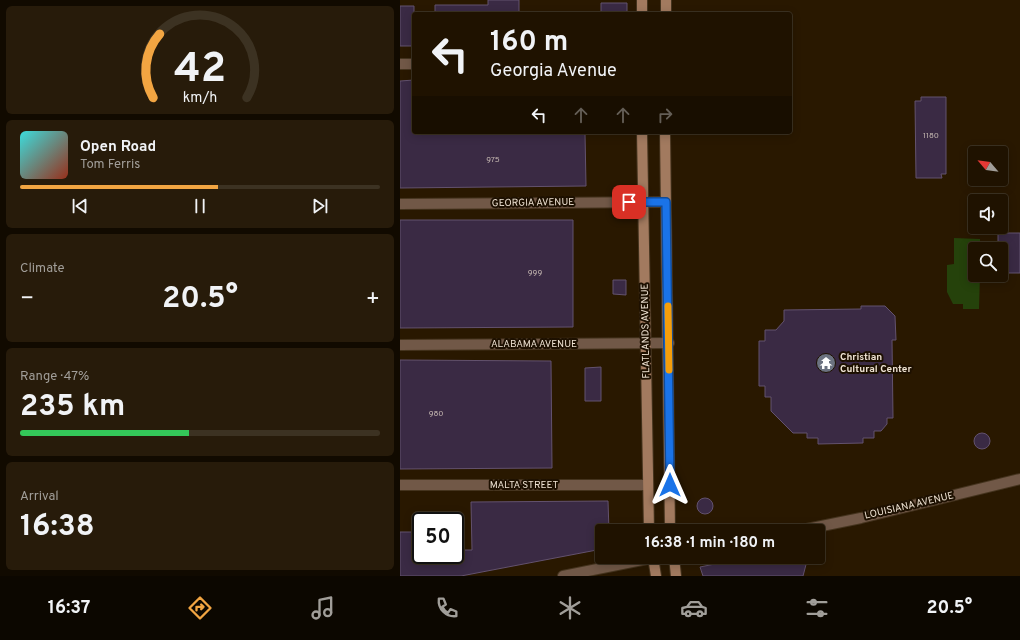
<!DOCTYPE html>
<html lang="en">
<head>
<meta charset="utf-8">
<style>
	body { margin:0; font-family:Overpass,sans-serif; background:#271b0a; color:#f1f3f6; height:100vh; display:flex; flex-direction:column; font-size:15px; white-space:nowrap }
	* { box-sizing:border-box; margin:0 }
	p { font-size:13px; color:#a19e99 }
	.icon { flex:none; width:22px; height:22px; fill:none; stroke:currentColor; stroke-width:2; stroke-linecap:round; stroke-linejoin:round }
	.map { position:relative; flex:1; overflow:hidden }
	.sheet { display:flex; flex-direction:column; gap:6px; padding:6px; background:#110a00; width:400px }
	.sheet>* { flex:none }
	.guide { position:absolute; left:12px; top:12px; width:380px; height:122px; border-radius:4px; box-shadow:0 2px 10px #0003,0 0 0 1px #3c3222; background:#1f1200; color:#f1f3f6; overflow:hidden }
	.needle { width:26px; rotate:299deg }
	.fabs { position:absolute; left:568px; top:146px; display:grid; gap:8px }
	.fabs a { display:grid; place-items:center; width:40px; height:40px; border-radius:4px; background:#1f1200; box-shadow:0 2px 10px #0003,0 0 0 1px #3c3222; font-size:20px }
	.speed { position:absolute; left:12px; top:512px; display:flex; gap:8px; font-size:20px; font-weight:700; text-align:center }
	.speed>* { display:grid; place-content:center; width:52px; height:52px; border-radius:50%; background:#1f1200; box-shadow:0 2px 10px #0003,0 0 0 1px #3c3222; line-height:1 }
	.speed .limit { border:2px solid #111; border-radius:6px; background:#fff; color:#111 }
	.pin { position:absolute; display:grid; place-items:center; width:34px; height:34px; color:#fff; margin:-17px; border-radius:8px; box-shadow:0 2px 6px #0006 }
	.me { position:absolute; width:44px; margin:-22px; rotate:0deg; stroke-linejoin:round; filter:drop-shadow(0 0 3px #0008) }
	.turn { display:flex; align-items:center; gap:14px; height:84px; padding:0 12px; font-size:18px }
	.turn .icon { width:52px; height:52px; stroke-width:2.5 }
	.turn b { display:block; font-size:28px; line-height:34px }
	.lanes { display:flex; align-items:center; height:38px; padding:0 12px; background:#0003; justify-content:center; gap:20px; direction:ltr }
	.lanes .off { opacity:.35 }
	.big { font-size:30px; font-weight:700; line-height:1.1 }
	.sheet .widget { flex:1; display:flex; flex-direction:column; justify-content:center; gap:6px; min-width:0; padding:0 14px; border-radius:6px; background:#271b0a }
	.sheet .dial { align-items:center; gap:0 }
	.dial svg { height:104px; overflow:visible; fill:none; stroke:#3c3222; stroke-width:7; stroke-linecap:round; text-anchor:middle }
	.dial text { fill:#f1f3f6; stroke:none }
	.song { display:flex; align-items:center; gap:12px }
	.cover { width:48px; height:48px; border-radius:6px; background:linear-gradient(135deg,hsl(180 70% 55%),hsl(10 70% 35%)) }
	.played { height:4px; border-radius:2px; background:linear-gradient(90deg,#f2a542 55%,#3c3222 55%) }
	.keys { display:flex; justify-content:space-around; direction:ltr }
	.heat { display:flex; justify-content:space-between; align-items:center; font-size:22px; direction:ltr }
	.charge { height:6px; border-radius:3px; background:linear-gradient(90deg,#34c759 47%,#3c3222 0) }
	.trip { position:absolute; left:195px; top:524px; width:230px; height:40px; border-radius:4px; background:#1f1200; box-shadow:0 2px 10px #0003,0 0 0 1px #3c3222; font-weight:700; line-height:40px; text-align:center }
	.dock { display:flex; height:64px; justify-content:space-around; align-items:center; background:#0c0700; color:#a19e99 }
	.dock .icon { width:28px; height:28px }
	.dock .selected { color:#f2a542 }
	.dock b { font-size:18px; color:#f1f3f6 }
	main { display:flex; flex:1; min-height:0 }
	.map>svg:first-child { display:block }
	.green { fill:#25420b }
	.building { fill:#3a2a44; stroke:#63526e }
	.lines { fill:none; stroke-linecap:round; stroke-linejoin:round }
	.street-casing { stroke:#45341e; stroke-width:12 }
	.secondary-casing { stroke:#45341e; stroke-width:12 }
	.street { stroke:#715847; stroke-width:10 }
	.secondary { stroke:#a27a5f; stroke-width:10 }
	.route-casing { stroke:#114b97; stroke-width:10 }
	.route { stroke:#1a73e8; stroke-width:7 }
	.slow { stroke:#f59e0b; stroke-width:7 }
	.labels { text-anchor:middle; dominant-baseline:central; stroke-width:4; stroke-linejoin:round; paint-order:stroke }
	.number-label { font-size:8px; fill:#c2b5af }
	.street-label { font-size:10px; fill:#efe3d3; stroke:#1d1000 }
	.poi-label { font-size:10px; font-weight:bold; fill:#efe3d3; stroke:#1d1000; text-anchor:start }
</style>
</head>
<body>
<main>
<section class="sheet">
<div class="widget dial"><svg viewBox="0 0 100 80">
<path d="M14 69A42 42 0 1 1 86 69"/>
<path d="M14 69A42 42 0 0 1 19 20" stroke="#f2a542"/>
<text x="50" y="56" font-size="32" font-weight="700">42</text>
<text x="50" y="72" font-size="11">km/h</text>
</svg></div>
<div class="widget">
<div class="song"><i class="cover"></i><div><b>Open Road</b><p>Tom Ferris</p></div></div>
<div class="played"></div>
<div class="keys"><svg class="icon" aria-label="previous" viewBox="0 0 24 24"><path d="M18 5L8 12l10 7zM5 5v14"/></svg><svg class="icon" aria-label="pause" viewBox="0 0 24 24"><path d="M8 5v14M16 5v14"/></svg><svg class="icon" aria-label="next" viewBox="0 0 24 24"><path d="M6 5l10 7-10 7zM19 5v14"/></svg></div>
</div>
<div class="widget"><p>Climate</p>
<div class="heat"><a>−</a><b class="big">20.5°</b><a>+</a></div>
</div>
<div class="widget"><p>Range · 47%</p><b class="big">235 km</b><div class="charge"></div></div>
<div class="widget"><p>Arrival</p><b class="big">16:38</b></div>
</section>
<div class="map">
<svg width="620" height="576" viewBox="0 0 620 576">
	<rect width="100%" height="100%" fill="#291800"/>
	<path class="green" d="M554 238 580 239V249H575V275H580L579 309H563V304H553L547 292V265L554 264Z"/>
	<path class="building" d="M88 0H119V14H35V5H88Z
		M201 3H227V14H201Z
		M0 6H14V46H0Z
		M14 80V132H99V134L185 133 186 186 0 188V81Z
		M521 97H546V174H541L542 178H516L515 101H521Z
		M0 220H173V327L0 328Z
		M598 233H620V273H601V249H598Z
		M213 280H226V295L213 294Z
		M461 306H485L495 316 496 340H492L493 418H487V424L481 431H474V438H463V443L418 444V438H407V433H393L371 411V397H365V386H359V341H365V330H376L384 321V310L461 309Z
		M0 360 151 361 152 468 0 469Z
		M201 367V401H185V368Z
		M574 441a8 8 0 1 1 16 0a8 8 0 1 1-16 0Z
		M297 506a8 8 0 1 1 16 0a8 8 0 1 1-16 0Z
		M208 501 209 531H202V549L61 576H0V532H12V551H21V555H55V550H72L71 502Z
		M349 557H408L403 576H303L300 567Z"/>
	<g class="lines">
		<defs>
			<path id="street" d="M0 64H14
				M0 204 266 202
				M0 345 269 343
				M0 485H248
				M397 531 461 518 620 479
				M163 576 257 557"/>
			<path id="secondary" d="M242 14V0
				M266 14V0
				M242 132 249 531
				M265 132 270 531
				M253 557 256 576
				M274 557 276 576"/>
		</defs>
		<use href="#street" class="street-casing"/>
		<use href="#secondary" class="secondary-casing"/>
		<use href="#street" class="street"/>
		<use href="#secondary" class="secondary"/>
	</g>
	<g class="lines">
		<defs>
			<path id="route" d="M229 202H266L270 485"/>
		</defs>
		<use href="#route" class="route-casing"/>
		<use href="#route" class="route"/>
		<path class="slow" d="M268 306 269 370"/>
	</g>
	<defs>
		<symbol id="temple-disc" viewBox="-11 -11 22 22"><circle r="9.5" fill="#6b7280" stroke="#1d1000"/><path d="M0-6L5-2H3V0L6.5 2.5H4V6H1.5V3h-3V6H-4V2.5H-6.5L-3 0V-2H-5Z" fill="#fff"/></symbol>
	</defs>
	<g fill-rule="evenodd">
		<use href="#temple-disc" x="415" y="352" width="22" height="22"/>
	</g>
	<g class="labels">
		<g class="number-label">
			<text x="531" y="136">1180</text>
			<text x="93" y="160">975</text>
			<text x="135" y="273">999</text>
			<text x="36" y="414">980</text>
		</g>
		<g class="street-label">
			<text transform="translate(133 203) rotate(-1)">GEORGIA AVENUE</text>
			<text transform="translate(246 331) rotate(-91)">FLATLANDS AVENUE</text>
			<text x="134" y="344">ALABAMA AVENUE</text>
			<text x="124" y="485">MALTA STREET</text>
			<text transform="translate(509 506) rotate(-13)">LOUISIANA AVENUE</text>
		</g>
		<g class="poi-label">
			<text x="440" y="357">Christian<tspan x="440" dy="12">Cultural Center</tspan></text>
		</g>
	</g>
</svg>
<div class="fabs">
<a><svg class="needle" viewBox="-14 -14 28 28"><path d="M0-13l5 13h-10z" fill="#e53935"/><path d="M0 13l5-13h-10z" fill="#a19e99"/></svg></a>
<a><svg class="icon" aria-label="sound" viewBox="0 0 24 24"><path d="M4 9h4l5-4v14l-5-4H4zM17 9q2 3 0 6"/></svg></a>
<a><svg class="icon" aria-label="search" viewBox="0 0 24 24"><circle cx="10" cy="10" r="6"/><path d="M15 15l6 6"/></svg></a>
</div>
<div class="speed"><div class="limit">50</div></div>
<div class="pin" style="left:229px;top:202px;background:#d93025"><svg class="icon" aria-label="arrive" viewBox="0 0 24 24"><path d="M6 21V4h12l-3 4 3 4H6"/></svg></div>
<svg class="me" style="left:270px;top:485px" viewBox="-20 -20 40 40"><path d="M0-17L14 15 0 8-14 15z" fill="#1a73e8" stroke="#fff" stroke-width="4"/></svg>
<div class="trip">16:38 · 1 min · 180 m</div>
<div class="guide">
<div class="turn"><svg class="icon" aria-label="left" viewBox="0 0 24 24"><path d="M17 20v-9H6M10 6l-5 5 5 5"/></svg><div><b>160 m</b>Georgia Avenue</div></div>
<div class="lanes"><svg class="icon" aria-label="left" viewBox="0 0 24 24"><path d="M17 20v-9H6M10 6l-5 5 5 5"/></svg><svg class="icon off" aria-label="ahead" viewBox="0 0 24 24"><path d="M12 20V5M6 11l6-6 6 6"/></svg><svg class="icon off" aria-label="ahead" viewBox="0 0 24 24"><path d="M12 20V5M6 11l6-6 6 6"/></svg><svg class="icon off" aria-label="right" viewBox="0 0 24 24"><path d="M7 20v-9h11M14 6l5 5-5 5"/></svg></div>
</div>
</div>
</main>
<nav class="dock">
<b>16:37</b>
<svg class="icon selected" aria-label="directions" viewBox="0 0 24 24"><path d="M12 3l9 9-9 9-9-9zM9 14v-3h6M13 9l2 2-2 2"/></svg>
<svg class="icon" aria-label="music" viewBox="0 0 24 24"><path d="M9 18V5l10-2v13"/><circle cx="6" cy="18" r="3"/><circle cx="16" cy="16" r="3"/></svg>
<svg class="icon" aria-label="phone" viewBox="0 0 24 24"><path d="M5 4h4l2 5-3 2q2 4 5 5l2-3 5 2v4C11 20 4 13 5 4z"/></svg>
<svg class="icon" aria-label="climate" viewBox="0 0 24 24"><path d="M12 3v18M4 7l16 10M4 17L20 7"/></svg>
<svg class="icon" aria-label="car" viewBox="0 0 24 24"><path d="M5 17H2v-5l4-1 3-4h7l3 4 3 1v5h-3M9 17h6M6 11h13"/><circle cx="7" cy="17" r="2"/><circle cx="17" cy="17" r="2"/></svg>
<svg class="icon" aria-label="filters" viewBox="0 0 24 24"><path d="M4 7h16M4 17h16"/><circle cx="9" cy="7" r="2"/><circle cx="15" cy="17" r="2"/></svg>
<b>20.5°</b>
</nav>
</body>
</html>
